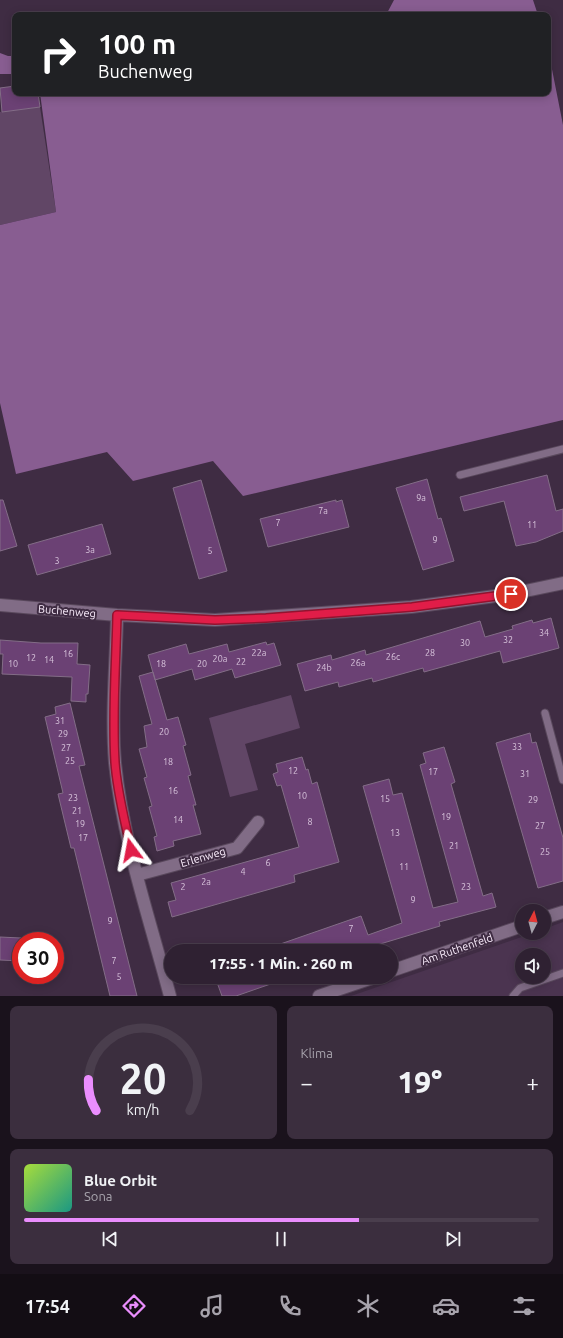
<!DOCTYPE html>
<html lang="de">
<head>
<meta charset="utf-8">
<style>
	body { margin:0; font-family:Ubuntu,sans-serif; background:#3b2e3e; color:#f1f3f6; height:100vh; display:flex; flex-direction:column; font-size:15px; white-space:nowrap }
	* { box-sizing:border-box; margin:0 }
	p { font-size:13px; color:#a7a3ac }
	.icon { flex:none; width:22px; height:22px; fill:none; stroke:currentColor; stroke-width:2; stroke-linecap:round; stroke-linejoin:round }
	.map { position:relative; height:996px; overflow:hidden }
	.panel { display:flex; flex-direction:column; gap:10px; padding:10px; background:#1a121c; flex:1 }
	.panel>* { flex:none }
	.hud { position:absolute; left:12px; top:12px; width:539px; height:84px; border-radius:8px; box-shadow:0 2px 10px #0003,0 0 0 1px #4a3e4d; background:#202124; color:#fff; overflow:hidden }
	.needle { width:26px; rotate:6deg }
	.controls { position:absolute; left:515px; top:904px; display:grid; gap:8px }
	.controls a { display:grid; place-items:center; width:36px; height:36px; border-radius:50%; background:#2f2132; box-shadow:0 2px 10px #0003,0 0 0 1px #4a3e4d; font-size:20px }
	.speed { position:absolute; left:12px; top:932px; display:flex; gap:8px; font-size:20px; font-weight:700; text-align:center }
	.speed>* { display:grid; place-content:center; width:52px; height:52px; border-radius:50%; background:#2f2132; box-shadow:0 2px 10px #0003,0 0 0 1px #4a3e4d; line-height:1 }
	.speed .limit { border:6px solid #d22; background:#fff; color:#111 }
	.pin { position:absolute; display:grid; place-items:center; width:34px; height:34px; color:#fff; margin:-17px; border:2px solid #fff; border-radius:50%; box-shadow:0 1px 4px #0007 }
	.me { position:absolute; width:44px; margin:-22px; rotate:347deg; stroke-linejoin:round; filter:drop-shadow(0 0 3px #0008) }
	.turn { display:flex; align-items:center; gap:14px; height:84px; padding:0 20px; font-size:18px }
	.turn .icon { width:52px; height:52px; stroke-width:2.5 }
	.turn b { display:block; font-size:28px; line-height:34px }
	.big { font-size:30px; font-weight:800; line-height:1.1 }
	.panel .tile { flex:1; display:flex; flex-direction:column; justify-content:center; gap:6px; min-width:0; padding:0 14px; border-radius:8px; background:#3b2e3e }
	.panel .dial { align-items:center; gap:0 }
	.dial svg { height:104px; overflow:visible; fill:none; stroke:#4a3e4d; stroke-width:7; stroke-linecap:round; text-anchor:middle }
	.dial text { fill:#f1f3f6; stroke:none }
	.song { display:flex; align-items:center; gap:12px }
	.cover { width:48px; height:48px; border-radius:6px; background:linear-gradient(135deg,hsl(80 70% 55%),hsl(170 70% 35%)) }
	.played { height:4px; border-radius:2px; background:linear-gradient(90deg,#ea8dfd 65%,#4a3e4d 65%) }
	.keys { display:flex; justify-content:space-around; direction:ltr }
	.heat { display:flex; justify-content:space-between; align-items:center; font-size:22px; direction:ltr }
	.panel .tiles { flex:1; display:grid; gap:10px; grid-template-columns:1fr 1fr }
	.tile:last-child { grid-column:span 2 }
	.trip { position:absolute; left:164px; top:944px; width:234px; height:40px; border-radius:20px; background:#2f2132; box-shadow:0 2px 10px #0003,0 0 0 1px #4a3e4d; font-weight:800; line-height:40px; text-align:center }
	.dock { display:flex; height:64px; justify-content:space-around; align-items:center; background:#130d14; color:#a7a3ac }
	.dock .icon { width:28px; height:28px }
	.dock .current { color:#ea8dfd }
	.dock b { font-size:18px; color:#f1f3f6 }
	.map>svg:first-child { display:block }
	.built { fill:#4b3450; fill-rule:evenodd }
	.green { fill:#614666 }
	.forest { fill:#885d91 }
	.building { fill:#6b4174; stroke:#836d87 }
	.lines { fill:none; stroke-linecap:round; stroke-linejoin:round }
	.service-casing { stroke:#59485c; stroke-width:9 }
	.minor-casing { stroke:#59485c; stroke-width:14 }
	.service { stroke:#816c86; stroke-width:7 }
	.minor { stroke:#816c86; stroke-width:12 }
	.route-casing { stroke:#92132f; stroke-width:10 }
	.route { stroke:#e11d48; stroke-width:7 }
	.labels { text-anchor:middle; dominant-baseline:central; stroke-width:4; stroke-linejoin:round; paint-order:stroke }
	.number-label { font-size:9px; fill:#d7c3db }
	.street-label { font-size:11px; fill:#fbeefd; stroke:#3f2c43 }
</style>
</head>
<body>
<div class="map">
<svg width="563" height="996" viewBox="0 0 563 996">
	<rect width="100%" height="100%" fill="#3f2c43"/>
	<path class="built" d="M563 922V996H351L533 933H544V929ZM522 955H544V977H522Z"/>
	<path class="green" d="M40 107 56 212 0 225V112Z
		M291 695 300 728 245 744 258 790 230 797 209 718Z"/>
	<path class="forest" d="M394 0H533L538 15H386Z
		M548 49 563 125V420L243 496 213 461 133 481 107 452 16 474 0 403V225L56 212 40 93H548Z
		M0 53 8 56H15V74H0Z"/>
	<path class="building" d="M15 86V93H38L40 107 2 112 0 88Z
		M547 475 556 511 563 509V531L536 542 516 546 504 501 464 511 460 497Z
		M427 479 438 519 441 518 454 561 423 570 396 488Z
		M201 480 227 571 199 579 173 488Z
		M0 500H3L17 546 0 551Z
		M336 500V502L342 500 349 527 268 547 260 519Z
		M102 524 111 554 37 575 28 545Z
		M551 618 559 648 503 663 500 651 424 672 423 668 373 682 372 678 339 687 338 682 305 691 297 664 331 655 332 660 365 650 366 655 480 621 485 637 513 629 512 626 532 620 533 623Z
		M0 640 41 643H78L77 664 90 665 88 694H86V702L71 701 72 677 2 674 3 654H0Z
		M266 642 267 645 274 643 281 665 235 678 232 669 195 680 192 669 155 680 148 655 186 644 189 654 227 644 229 652Z
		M153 672 167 720 178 717 186 745 183 746 191 775 188 776 196 805H193L201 834 173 841 174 846 157 851 154 837 157 836 149 807 152 806 144 778 147 777 139 749 147 747 144 726 152 724 139 676Z
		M70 703 85 765 79 766 137 996H110L74 848H71L58 794 63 793 45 717 56 714 55 707Z
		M530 733 532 743 536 742 563 838V881L538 888 496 743Z
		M444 747 455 782 451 784 483 896 492 893 496 907 439 922 440 926 380 944 381 948 370 951H266V949L361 916 368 935 402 923 363 786 389 779 393 795 402 793 433 908 458 902 420 765 426 763 423 753Z
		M302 757 306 770 308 769 312 784 317 782 339 862 294 875 295 882 172 917 168 902 176 900 171 883 299 847 281 785 277 786 273 774 278 772 276 764Z
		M0 937 21 938V961L0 960Z
		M215 977H284L285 979 236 996H222Z"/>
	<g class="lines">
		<defs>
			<path id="service" d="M460 475 563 449
				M545 713 563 780
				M513 996 520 988 563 973"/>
			<path id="minor" d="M0 605 117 615 215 620 411 607 511 594 563 583
				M117 615C116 664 111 714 115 763 123 842 150 920 170 996
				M137 875 237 848 258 822
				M544 918 563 912
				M391 971 522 926
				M319 996 375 977"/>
		</defs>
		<use href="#service" class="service-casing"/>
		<use href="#minor" class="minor-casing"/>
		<use href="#service" class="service"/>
		<use href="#minor" class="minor"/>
	</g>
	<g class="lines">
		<defs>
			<path id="route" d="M131 850C125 821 117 792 115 762 112 713 116 664 117 615L215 620 266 618 412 607 511 594"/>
		</defs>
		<use href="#route" class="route-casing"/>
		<use href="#route" class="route"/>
	</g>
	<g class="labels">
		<g class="number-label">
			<text x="421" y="498">9a</text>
			<text x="323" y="511">7a</text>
			<text x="278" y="523">7</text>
			<text x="532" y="525">11</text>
			<text x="435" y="540">9</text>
			<text x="90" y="550">3a</text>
			<text x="210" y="551">5</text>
			<text x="57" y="561">3</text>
			<text x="544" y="633">34</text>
			<text x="508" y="640">32</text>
			<text x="465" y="643">30</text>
			<text x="259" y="653">22a</text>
			<text x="430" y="653">28</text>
			<text x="68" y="654">16</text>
			<text x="393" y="657">26c</text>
			<text x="31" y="658">12</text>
			<text x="220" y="659">20a</text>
			<text x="49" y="660">14</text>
			<text x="241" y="662">22</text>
			<text x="358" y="663">26a</text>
			<text x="13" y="664">10</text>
			<text x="161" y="664">18</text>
			<text x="202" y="664">20</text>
			<text x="324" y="668">24b</text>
			<text x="60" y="721">31</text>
			<text x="164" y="732">20</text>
			<text x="63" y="734">29</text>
			<text x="517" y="747">33</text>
			<text x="66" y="748">27</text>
			<text x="70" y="761">25</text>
			<text x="168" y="762">18</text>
			<text x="293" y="771">12</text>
			<text x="433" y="772">17</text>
			<text x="525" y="774">31</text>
			<text x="173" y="791">16</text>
			<text x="302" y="796">10</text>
			<text x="73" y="798">23</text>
			<text x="385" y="799">15</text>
			<text x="533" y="800">29</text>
			<text x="77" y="811">21</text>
			<text x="446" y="817">19</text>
			<text x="178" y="820">14</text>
			<text x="310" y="822">8</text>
			<text x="80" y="824">19</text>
			<text x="540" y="826">27</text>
			<text x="395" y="833">13</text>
			<text x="83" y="838">17</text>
			<text x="454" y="846">21</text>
			<text x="545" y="852">25</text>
			<text x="268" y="863">6</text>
			<text x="404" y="867">11</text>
			<text x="243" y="872">4</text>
			<text x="206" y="882">2a</text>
			<text x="183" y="887">2</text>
			<text x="466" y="887">23</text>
			<text x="413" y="900">9</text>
			<text x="110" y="921">9</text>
			<text x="351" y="929">7</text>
			<text x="114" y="961">7</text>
			<text x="119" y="977">5</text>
		</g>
		<g class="street-label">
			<text transform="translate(67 611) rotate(5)">Buchenweg</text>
			<text transform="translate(203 857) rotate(-16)">Erlenweg</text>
			<text transform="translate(457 949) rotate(-19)">Am Ruthenfeld</text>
		</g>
	</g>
</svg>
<div class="controls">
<a><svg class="needle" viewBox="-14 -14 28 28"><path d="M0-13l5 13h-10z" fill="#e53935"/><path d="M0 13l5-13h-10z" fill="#a7a3ac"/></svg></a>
<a><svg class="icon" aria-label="sound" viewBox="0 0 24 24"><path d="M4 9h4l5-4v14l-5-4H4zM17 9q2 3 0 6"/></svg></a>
</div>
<div class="speed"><div class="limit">30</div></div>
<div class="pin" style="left:511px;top:594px;background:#d93025"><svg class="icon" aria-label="arrive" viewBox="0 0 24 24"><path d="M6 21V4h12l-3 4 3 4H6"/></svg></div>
<svg class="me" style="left:131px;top:850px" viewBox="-20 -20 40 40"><path d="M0-17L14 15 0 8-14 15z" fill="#e11d48" stroke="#fff" stroke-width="4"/></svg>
<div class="trip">17:55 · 1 Min. · 260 m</div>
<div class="hud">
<div class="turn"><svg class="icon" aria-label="right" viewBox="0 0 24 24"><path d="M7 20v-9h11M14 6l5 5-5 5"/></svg><div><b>100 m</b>Buchenweg</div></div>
</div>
</div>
<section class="panel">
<div class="tiles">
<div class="tile dial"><svg viewBox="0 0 100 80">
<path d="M14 69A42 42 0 1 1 86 69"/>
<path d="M14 69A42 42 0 0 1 8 45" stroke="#ea8dfd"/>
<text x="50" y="56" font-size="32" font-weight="700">20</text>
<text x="50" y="72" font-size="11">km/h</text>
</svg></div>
<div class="tile"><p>Klima</p>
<div class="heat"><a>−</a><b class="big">19°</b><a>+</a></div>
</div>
<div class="tile">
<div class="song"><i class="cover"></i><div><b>Blue Orbit</b><p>Sona</p></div></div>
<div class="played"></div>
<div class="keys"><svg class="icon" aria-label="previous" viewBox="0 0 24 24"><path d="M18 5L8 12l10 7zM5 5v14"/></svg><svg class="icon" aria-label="pause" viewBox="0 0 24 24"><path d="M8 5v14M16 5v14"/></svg><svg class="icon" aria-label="next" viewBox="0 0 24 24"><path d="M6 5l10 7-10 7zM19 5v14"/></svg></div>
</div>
</div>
</section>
<nav class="dock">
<b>17:54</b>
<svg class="icon current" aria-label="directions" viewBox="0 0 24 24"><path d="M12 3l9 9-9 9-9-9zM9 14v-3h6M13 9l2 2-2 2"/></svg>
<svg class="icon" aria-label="music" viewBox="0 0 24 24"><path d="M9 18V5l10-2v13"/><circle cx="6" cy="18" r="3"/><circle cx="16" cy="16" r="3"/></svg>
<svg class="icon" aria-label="phone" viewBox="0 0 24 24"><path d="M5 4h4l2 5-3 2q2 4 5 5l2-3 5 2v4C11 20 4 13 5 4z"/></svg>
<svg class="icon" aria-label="climate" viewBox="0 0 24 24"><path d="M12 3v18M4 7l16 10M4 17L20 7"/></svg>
<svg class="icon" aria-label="car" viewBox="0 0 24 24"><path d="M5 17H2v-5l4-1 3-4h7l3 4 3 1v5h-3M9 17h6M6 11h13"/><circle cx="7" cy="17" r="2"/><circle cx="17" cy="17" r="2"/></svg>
<svg class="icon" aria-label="filters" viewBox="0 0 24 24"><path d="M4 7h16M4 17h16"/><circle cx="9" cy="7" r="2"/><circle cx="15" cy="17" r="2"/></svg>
</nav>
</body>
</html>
